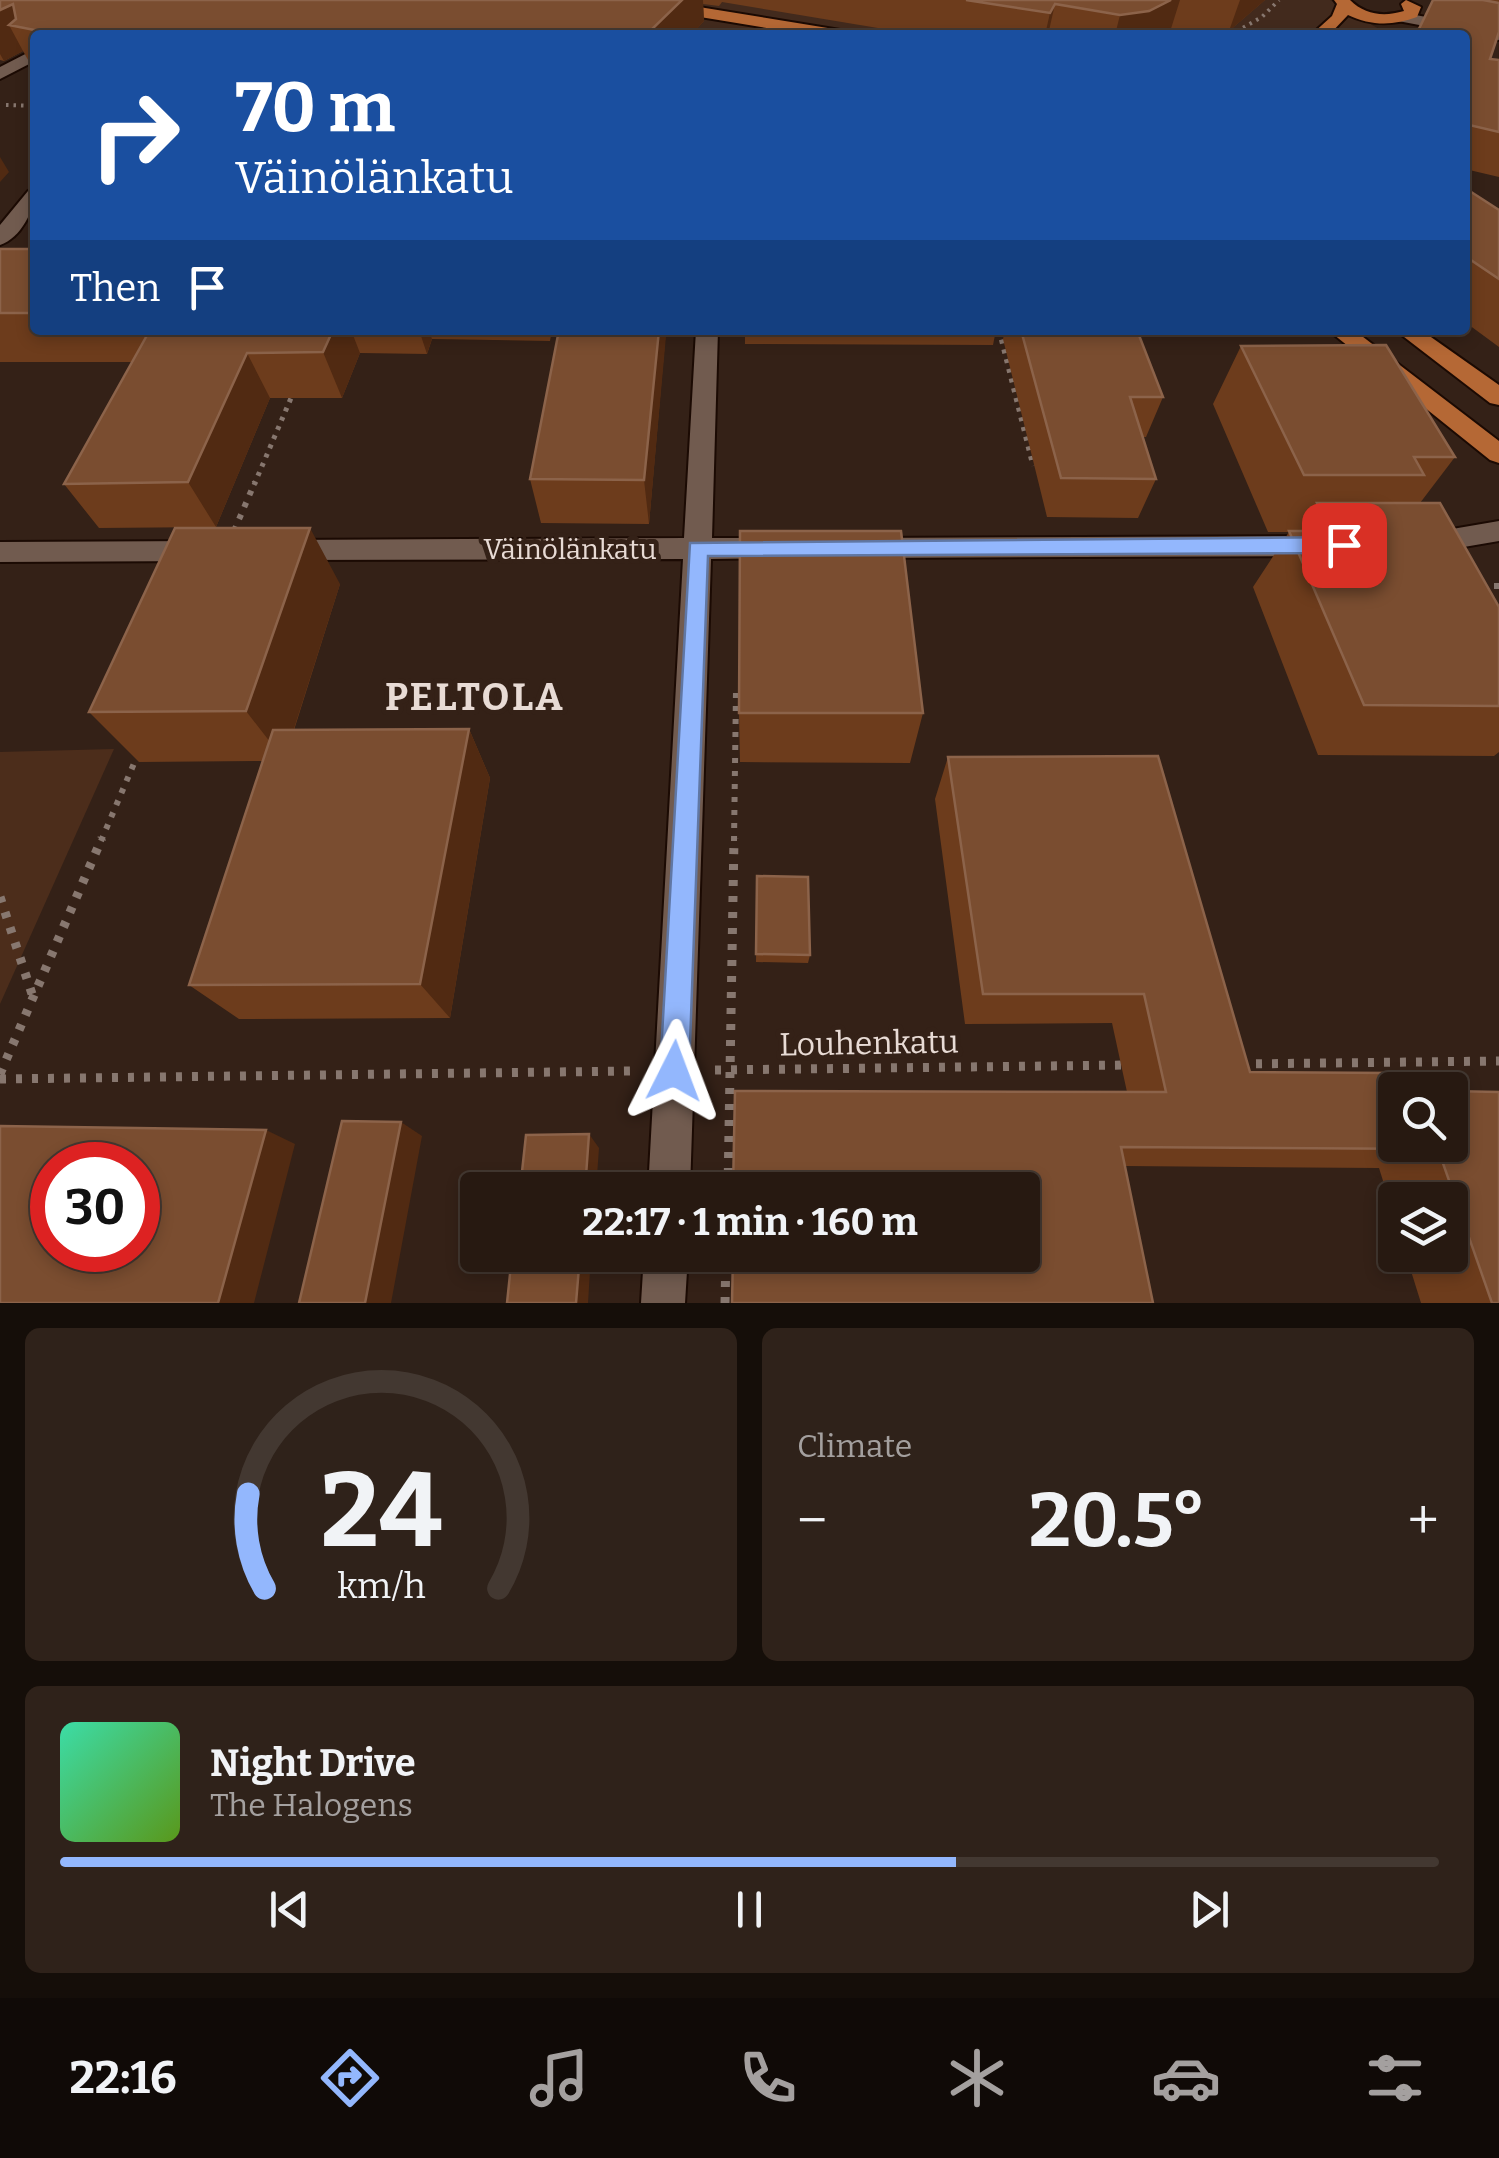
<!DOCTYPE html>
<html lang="en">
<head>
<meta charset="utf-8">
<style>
	body { margin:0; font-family:Bitter,serif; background:#2f221a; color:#f1f3f6; height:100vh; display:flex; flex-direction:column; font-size:38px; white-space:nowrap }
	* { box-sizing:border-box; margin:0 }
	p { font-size:32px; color:#a4a09f }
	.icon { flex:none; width:55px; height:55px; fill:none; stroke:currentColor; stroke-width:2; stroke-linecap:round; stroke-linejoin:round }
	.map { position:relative; height:1303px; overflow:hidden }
	.details { display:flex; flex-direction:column; gap:25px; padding:25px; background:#150e09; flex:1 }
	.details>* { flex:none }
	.banner { position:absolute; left:30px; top:30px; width:1440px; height:305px; border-radius:10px; box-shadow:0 5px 15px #0003,0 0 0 2px #433831; background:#1a4fa0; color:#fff; overflow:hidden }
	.fabs { position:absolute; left:1378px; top:1072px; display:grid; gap:20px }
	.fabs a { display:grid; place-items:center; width:90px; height:90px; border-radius:10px; background:#271911; box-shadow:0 5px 15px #0003,0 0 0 2px #433831; font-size:50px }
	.speed { position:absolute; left:30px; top:1142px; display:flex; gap:20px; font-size:50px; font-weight:700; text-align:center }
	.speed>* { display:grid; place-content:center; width:130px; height:130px; border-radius:50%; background:#271911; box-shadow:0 5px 15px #0003,0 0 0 2px #433831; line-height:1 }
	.speed .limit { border:15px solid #d22; background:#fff; color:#111 }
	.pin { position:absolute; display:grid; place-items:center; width:85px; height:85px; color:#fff; margin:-42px; border-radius:20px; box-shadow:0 5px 15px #0006 }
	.me { position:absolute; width:110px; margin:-55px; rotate:3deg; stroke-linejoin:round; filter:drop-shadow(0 0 8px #0008) }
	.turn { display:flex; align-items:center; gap:35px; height:210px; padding:0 40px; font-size:45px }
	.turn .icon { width:130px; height:130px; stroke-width:2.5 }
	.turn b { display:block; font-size:70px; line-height:85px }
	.then { display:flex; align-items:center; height:95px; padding:0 40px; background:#0003; gap:20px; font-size:38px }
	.big { font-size:75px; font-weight:700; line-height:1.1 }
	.details .card { flex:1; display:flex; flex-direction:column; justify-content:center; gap:15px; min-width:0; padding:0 35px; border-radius:15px; background:#2f221a }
	.details .dial { align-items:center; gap:0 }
	.dial svg { height:260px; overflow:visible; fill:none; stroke:#433831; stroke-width:7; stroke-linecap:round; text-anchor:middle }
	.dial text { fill:#f1f3f6; stroke:none }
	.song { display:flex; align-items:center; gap:30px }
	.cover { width:120px; height:120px; border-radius:15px; background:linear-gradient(135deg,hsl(160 70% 55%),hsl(90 70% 35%)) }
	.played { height:10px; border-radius:5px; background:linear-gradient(90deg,#93b7fd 65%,#433831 65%) }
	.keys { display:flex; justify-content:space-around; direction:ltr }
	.heat { display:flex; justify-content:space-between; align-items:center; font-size:55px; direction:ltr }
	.details .tiles { flex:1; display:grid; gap:25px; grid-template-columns:1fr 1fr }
	.card:last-child { grid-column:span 2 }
	.trip { position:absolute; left:460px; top:1172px; width:580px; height:100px; border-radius:10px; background:#271911; box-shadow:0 5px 15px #0003,0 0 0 2px #433831; font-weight:700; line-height:100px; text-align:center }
	.tab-bar { display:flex; height:160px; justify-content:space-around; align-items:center; background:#100a07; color:#a4a09f }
	.tab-bar .icon { width:70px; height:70px }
	.tab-bar .current { color:#93b7fd }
	.tab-bar b { font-size:45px; color:#f1f3f6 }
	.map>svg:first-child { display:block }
	.built { fill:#422a1d }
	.green { fill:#4c2d1b }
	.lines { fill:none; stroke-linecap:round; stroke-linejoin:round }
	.minor-casing { stroke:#1b0a03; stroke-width:4 }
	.major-casing { stroke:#1b0a03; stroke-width:4 }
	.path-far3 { stroke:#87776f; stroke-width:4; stroke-dasharray:2.5 5; stroke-linecap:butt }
	.path-far2 { stroke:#87776f; stroke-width:5; stroke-dasharray:4 6; stroke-linecap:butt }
	.path-far1 { stroke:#87776f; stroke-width:6; stroke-dasharray:5 8; stroke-linecap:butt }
	.path { stroke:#87776f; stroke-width:9; stroke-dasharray:6 10; stroke-linecap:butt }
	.minor { fill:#715b4f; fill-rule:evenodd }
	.major { fill:#b56835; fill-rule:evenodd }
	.wall { fill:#6d3c1c }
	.shaded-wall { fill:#512a12 }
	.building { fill:#7a4d30; stroke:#8c634a; stroke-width:2.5; fill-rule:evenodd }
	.route { fill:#93b7fd; stroke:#6077a4; stroke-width:2.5 }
	.labels { text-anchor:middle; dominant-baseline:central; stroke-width:10; stroke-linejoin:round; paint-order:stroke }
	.street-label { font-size:28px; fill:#e8dbd5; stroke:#342117 }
	.near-street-label { font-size:32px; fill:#e8dbd5; stroke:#342117 }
	.district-label { font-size:38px; font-weight:bold; letter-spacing:2.5px; fill:#e8dbd5; stroke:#342117 }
</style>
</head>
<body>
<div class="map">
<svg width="1499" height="1303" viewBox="0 0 1499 1303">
	<rect width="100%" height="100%" fill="#342117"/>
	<path class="built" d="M419 0H1330L1389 35H620Z"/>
	<path class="green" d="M114 749 0 1004V752Z"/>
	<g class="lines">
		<defs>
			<path id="minor" d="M1404 13 1499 30V40L1398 21V15Z
				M35 49V61L0 79V67Z
				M35 189C35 210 21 238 0 245V225L28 191Z
				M696 330H718L712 538H777L787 541 791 548 787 555 777 558 711 559 690 1190H648L683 559 283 560 273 557 269 550 273 543 283 540 684 538Z
				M1499 521V541L1423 554 1413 551 1409 544 1413 537 1423 534Z
				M1317 536 1327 539 1331 546 1327 553 1317 556 863 558 853 555 849 548 853 541 863 538Z
				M202 541 212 544 216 551 212 558 202 561 0 562V542Z
				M644 1255H688L685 1303H641Z"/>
			<path id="major" d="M619 0H656L840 30 848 35H810L627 5Z
				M1334 0H1350C1365 15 1384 17 1404 11L1401 4 1406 0 1421 7 1417 17C1393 26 1371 26 1348 15L1329 35H1311L1332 16 1337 4Z
				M1328 330H1354L1499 441V463L1490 460Z
				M1395 330H1421L1499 385V405L1490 403Z"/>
		</defs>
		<use href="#minor" class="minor-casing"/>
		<use href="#major" class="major-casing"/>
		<path class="path-far3" d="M1230 35 1262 17 1279 0
			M6 105 35 106"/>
		<path class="path-far2" d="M999 330 1033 466
			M254 485 294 391"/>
		<path class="path-far1" d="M234 531 255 482
			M1481 586H1499
			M101 841 138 754
			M734 841 736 691"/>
		<path class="path" d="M0 897 33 997
			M1240 1064 1499 1061
			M715 1070 1128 1065
			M0 1074 102 838
			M0 1079 633 1071
			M728 1190 734 838
			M725 1303 726 1255"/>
		<use href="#minor" class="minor"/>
		<use href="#major" class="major"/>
	</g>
	<path class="wall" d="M0 0H1265L1229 31 1181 35H920L722 2 719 6 703 4 704 21 691 35H35V67H32L23 51 4 61 0 60Z
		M1433 0H1499V32L1490 59 1499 60V177L1465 169V35Z
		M1465 188 1499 210V347L1465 322Z
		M0 249H35V330H552L550 341 432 339 427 354 360 353 342 398H270L216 527 99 528 64 484 132 362H0Z
		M559 330H666L649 524 541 523 530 479Z
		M745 330H996L993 345 745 344Z
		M1005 330H1137L1163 397 1146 437H1143L1156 479 1138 518 1047 517 1003 339Z
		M1241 346 1455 457 1420 503 1499 607V752L1494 756 1318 755 1253 587 1289 532H1268L1213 404Z
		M340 584 294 730 469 729 490 778 450 1018 239 1019 189 985 262 761 139 762 89 712Z
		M739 713H923L910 763 740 762Z
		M948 757 1250 1072 1399 1089 1450 1145 1499 1303H1421L1406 1255H1450V1200H1395V1219L1379 1168 1125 1166 735 1091 1127 1092 1112 1023 965 1024 935 799Z
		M757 876 810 955 808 963 756 962Z"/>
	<path class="shaded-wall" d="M9 0 33 16 9 25 23 51 4 61 0 54V10Z
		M682 0H703L704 21 691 35H646Z
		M1171 0H1180L1169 35H1115L1120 15Z
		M1240 0H1265L1229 31Z
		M1055 4 1048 35H1045L1050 13Z
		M0 157 9 172 0 182Z
		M333 330H351L360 353 342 398 323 352Z
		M419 330H429L432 339 427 354Z
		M659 330H666V336L649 524 644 480Z
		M247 353 270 398 216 527 188 482Z
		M310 528 340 584 284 760 246 711Z
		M469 729 490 778 450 1018 420 984Z
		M401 1122 422 1136 391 1303H365Z
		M266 1130 295 1144 254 1303H218Z
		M589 1134 599 1148 596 1190H585Z
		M580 1255H591L588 1303H576Z"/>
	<path class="building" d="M0 0H682L646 35H60L9 25 16 19 13 4 0 10Z
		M966 0H1171L1149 11 1120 15 1055 4 1050 13Z
		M1433 0H1483L1499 3V32L1490 59 1499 60V132L1465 124V35H1416Z
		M1465 188 1499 210V279L1465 256Z
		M0 249H35V313H0Z
		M150 330H333L323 352 247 353 188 482 64 484Z
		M559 330H659L644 480 530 479Z
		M1021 330H1137L1163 397H1130L1156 479 1061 478Z
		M1386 345 1455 457H1414L1424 475H1304L1241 346Z
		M1317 503H1440L1499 607V706L1364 705 1289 531H1331Z
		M175 528H310L246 711 89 712Z
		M740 531H901L923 713H739Z
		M469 729 420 984 189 985 273 730Z
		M1158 756 1250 1072 1393 1073 1399 1089 1426 1090H1395V1145H1450V1091L1499 1092V1303H1492L1438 1149 1121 1147 1153 1303H732L733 1255H1022V1190H733L735 1091 1166 1092 1144 994H983L948 757Z
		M757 876 808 877 810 955 756 954Z
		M342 1121 401 1122 365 1303H299Z
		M0 1126 266 1130 218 1303H0ZM52 1165H138V1250H52Z
		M589 1134 585 1190H520L526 1135Z
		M512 1255H580L576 1303H507Z"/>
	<path class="route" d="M1344 537 1354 545 1344 553 708 556 689 1071 685 1081 674 1086 664 1081 660 1071 690 543Z"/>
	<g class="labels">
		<g class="street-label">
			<text x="570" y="549">Väinölänkatu</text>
		</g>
		<g class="near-street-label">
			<text transform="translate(869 1043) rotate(-1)">Louhenkatu</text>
		</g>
		<g class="district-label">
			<text x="475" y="697">PELTOLA</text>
		</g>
	</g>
</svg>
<div class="fabs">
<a><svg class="icon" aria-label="search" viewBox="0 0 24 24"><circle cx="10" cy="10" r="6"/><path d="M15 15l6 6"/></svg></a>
<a><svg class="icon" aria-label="layers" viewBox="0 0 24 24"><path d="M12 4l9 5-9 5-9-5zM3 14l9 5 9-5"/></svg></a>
</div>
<div class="speed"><div class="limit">30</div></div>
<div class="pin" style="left:1344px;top:545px;background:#d93025"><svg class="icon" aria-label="arrive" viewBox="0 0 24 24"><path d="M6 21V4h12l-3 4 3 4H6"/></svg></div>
<svg class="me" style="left:674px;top:1071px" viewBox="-20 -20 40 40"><path d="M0-17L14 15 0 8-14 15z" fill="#93b7fd" stroke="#fff" stroke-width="4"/></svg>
<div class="trip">22:17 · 1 min · 160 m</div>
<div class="banner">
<div class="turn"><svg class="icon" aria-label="right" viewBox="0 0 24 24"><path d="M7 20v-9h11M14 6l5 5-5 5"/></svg><div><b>70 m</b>Väinölänkatu</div></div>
<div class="then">Then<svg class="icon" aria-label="arrive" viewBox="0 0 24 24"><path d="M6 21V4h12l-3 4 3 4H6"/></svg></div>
</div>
</div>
<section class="details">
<div class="tiles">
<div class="card dial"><svg viewBox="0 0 100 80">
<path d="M14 69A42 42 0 1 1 86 69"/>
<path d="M14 69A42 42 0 0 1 9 40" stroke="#93b7fd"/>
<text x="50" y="56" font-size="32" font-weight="700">24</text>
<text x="50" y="72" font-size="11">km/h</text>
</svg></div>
<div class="card"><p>Climate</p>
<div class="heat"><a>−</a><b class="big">20.5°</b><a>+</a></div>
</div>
<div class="card">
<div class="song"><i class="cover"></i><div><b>Night Drive</b><p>The Halogens</p></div></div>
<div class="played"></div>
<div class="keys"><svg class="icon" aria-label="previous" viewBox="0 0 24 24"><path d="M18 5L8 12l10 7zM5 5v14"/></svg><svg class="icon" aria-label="pause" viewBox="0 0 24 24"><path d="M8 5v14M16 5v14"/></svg><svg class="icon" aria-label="next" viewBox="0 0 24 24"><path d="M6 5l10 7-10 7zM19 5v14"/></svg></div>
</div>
</div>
</section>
<nav class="tab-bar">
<b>22:16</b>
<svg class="icon current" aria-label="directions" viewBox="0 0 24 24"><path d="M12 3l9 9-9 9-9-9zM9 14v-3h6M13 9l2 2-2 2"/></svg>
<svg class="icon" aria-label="music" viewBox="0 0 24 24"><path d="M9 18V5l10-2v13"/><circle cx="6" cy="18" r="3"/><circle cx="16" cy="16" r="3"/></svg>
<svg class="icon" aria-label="phone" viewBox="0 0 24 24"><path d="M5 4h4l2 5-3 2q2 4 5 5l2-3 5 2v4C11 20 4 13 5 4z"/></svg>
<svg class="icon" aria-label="climate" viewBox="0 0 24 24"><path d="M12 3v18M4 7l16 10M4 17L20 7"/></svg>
<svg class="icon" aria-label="car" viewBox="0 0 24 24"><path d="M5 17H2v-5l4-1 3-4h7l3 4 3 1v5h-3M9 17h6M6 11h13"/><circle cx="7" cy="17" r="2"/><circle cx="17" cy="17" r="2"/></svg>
<svg class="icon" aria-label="filters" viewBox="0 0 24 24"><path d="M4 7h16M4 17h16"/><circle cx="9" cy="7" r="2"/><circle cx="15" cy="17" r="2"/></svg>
</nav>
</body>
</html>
